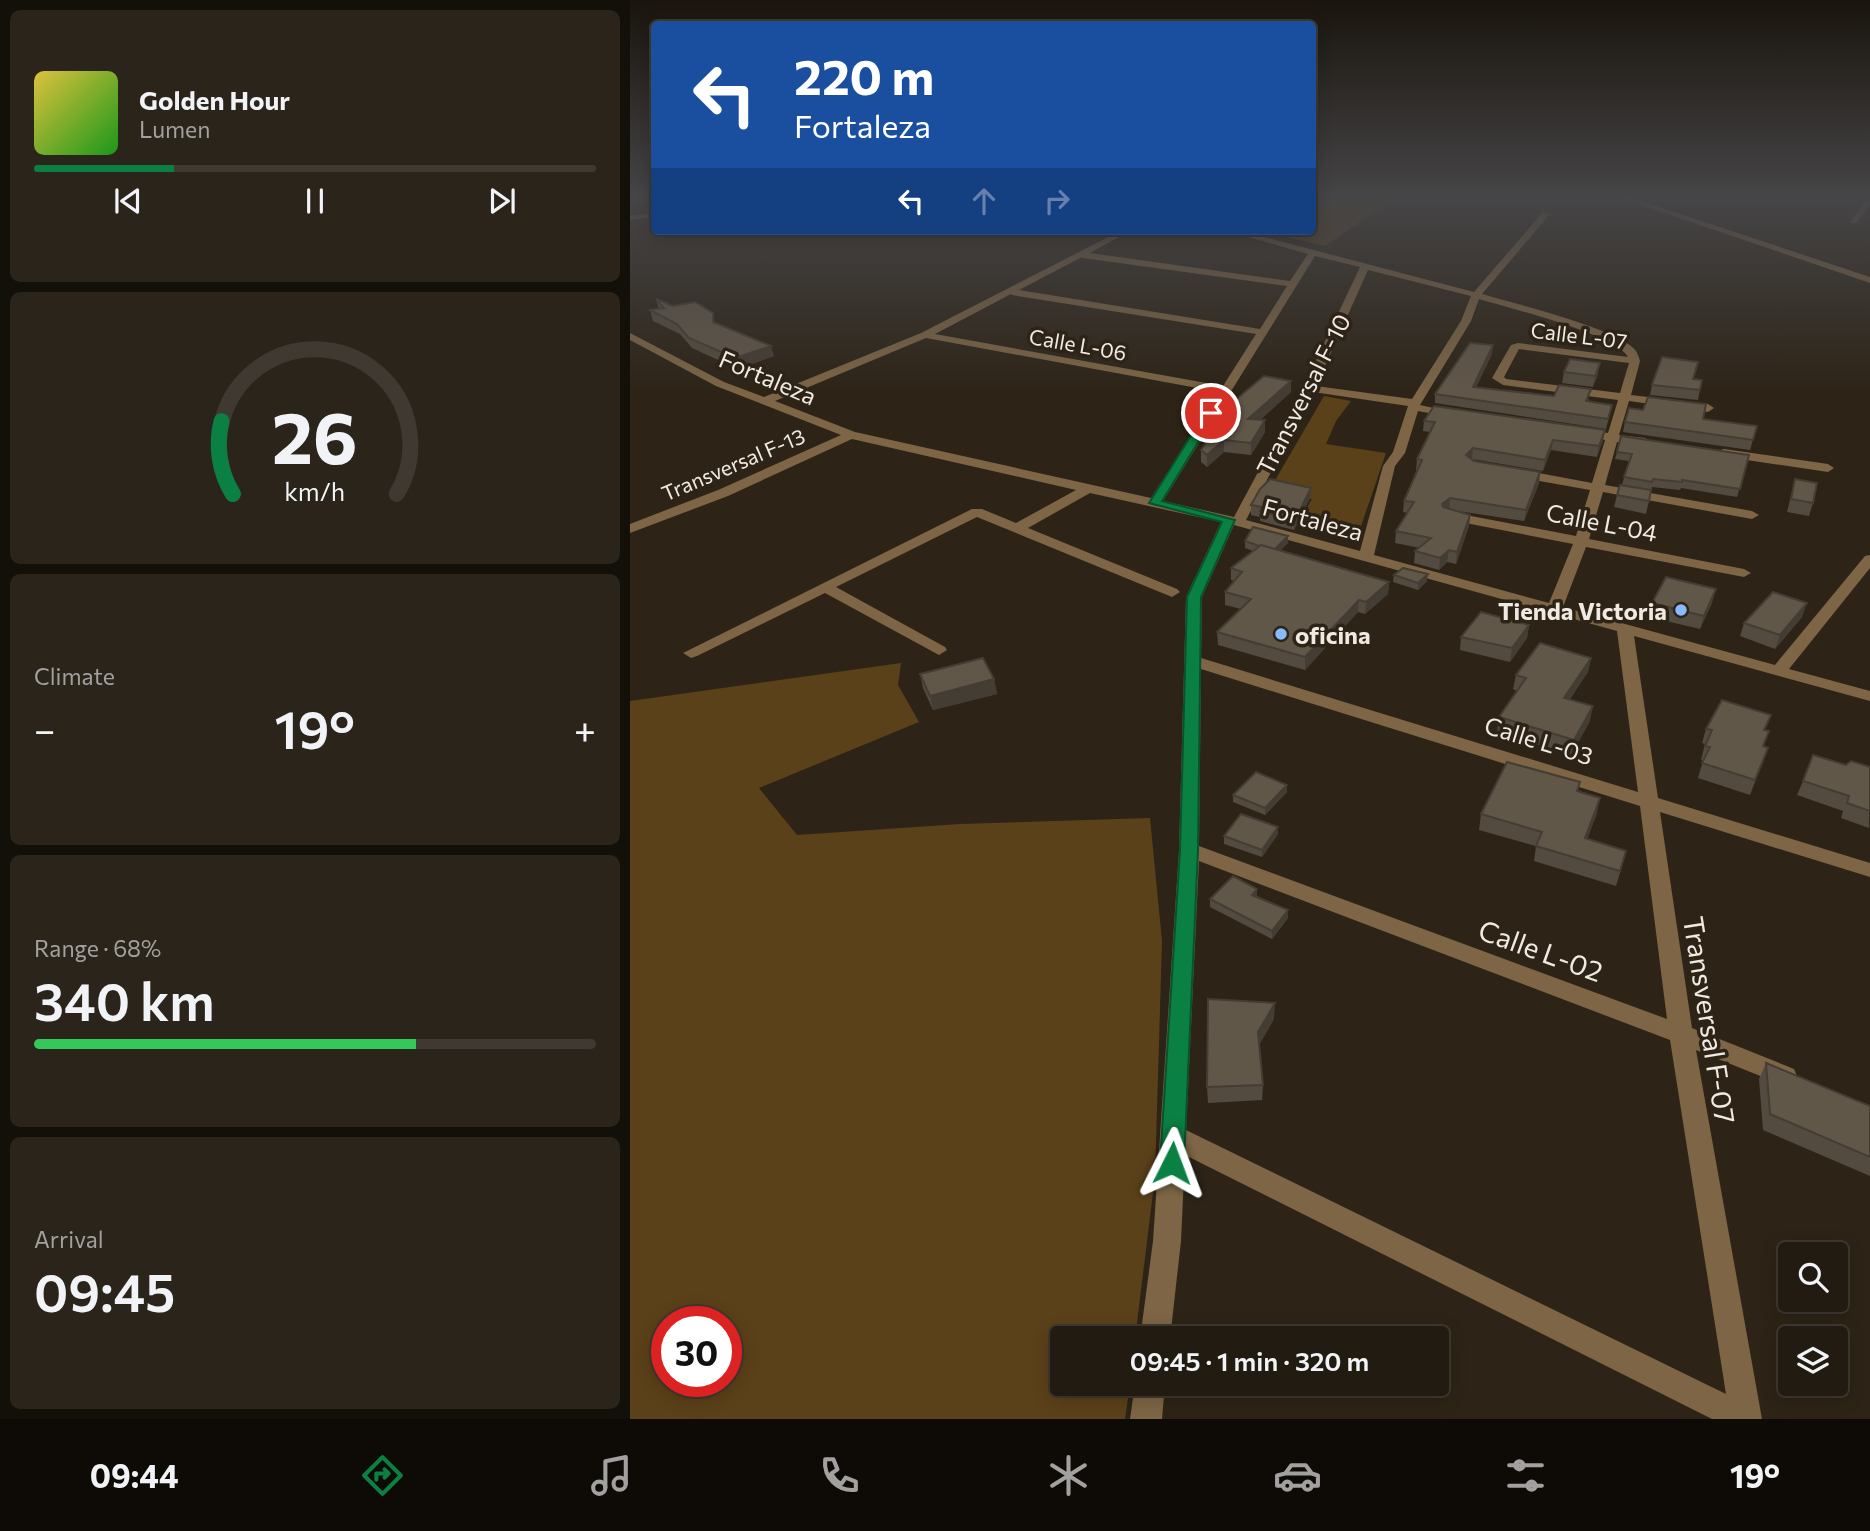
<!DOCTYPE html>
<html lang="en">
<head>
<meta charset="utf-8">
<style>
	body { margin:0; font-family:Commissioner,sans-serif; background:#2a241a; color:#f1f3f6; height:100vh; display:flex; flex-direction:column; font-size:26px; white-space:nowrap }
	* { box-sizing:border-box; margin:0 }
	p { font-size:23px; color:#a2a19f }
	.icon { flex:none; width:38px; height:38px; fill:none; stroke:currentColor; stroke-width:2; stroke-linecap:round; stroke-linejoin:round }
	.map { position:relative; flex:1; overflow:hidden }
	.sheet { display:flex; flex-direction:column; gap:10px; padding:10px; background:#130f09; width:630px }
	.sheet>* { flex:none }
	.banner { position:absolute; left:21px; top:21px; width:665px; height:214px; border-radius:7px; box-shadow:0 4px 18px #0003,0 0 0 2px #3f3931; background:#1a4fa0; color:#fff; overflow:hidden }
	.buttons { position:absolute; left:1148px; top:1242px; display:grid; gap:14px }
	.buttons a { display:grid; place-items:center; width:70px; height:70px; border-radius:7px; background:#221b11; box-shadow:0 4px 18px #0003,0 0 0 2px #3f3931; font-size:35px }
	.speed { position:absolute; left:21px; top:1306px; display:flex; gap:14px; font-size:35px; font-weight:700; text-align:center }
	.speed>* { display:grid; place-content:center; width:91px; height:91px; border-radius:50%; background:#221b11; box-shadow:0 4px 18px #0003,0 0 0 2px #3f3931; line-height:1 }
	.speed .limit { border:10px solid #d22; background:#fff; color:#111 }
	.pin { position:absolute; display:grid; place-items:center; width:60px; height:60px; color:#fff; margin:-30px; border:4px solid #fff; border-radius:50%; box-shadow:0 2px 7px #0007 }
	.me { position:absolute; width:77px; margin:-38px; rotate:3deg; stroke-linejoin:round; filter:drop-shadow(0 0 5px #0008) }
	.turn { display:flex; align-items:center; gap:24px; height:147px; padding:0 28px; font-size:32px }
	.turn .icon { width:91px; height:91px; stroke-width:2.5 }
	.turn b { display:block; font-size:49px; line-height:60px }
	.lanes { display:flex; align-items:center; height:66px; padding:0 28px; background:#0003; justify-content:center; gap:35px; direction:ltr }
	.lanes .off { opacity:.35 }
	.big { font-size:52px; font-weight:600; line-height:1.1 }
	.sheet .tile { flex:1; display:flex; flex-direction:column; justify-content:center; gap:10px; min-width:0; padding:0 24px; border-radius:10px; background:#2a241a }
	.sheet .dial { align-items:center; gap:0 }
	.dial svg { height:182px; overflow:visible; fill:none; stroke:#3f3931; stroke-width:7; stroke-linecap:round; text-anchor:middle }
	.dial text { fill:#f1f3f6; stroke:none }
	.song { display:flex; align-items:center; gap:21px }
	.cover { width:84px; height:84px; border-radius:10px; background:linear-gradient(135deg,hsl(50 70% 55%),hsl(120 70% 35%)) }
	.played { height:7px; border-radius:4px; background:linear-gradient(90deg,#0b8043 25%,#3f3931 25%) }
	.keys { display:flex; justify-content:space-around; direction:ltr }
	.heat { display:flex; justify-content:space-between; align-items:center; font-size:38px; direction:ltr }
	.charge { height:10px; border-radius:5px; background:linear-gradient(90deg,#34c759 68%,#3f3931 0) }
	.trip { position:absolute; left:420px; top:1326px; width:399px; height:70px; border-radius:7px; background:#221b11; box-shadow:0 4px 18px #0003,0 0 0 2px #3f3931; font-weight:600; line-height:70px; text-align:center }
	.tab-bar { display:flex; height:112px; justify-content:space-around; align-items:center; background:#0e0b07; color:#a2a19f }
	.tab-bar .icon { width:49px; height:49px }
	.tab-bar .active { color:#0b8043 }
	.tab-bar b { font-size:32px; color:#f1f3f6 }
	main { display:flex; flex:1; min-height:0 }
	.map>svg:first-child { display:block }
	.green { fill:#5b4119; fill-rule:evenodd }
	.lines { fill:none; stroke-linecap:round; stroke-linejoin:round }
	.minor { fill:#7d6545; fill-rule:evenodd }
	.wall { fill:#534b3f }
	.shaded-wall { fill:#443d33 }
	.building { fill:#615749; stroke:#443d33; stroke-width:2 }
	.route { fill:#0b8043; stroke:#07532c; stroke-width:2 }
	.poi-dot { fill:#87bbfc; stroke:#2d2417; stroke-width:2.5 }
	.labels { text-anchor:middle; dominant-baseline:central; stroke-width:7; stroke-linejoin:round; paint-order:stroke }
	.far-street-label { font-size:21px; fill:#f0eae2; stroke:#2d2417 }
	.street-label { font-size:24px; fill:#f0eae2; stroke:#2d2417 }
	.poi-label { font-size:24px; font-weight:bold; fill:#f0eae2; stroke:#2d2417; text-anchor:end }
	.near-street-label { font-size:28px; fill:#f0eae2; stroke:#2d2417 }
</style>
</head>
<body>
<main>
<section class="sheet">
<div class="tile">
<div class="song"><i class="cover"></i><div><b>Golden Hour</b><p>Lumen</p></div></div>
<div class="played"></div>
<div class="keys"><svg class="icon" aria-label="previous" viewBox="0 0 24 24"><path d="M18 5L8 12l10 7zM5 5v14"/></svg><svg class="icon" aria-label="pause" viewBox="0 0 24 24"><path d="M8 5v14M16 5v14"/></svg><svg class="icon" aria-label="next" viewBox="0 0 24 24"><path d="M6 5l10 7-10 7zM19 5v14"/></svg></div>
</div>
<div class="tile dial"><svg viewBox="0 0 100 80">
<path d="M14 69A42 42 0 1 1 86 69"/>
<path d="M14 69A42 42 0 0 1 9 37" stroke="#0b8043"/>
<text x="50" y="56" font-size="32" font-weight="700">26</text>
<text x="50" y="72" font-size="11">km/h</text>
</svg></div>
<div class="tile"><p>Climate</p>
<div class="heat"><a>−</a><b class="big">19°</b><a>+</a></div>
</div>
<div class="tile"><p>Range · 68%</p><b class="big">340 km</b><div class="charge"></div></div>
<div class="tile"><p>Arrival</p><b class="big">09:45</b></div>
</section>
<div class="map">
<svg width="1240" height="1419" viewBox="0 0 1240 1419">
	<rect width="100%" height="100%" fill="#2d2417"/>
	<path class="green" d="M683 196H767L695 246 631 231H682Z
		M694 396 721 401 706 421 696 444 756 453 727 538 668 522 682 499 640 489Z
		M271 663 268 685 289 722 129 788 167 835 330 824 520 818 532 941 525 1176 505 1339H432V1384H500L495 1419H0V701ZM37 1321H96V1381H37Z"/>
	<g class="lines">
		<path class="minor" d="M985 196H996L1240 277V283Z
			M1237 198H1240V205L1226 223H1220Z
			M913 212 920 214 852 294C882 303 990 329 1006 351 1008 354 1009 358 1010 361L1001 395 1078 404 1084 408 1078 412 999 401 989 435 1015 438 1021 442 1015 446 987 442 975 485 1122 511 1129 515 1122 519 973 492 959 539 1114 569 1121 573 1114 577 956 547 933 607 1145 665 1235 556 1240 555V568L1159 669 1240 691V701L1004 636 1028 798 1240 863V877L1030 812 1062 1028 1164 1069 1167 1076 1164 1083 1155 1086 1066 1050 1132 1419H1082L555 1155 551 1241 540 1339H510L523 1241 549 850 556 597 591 522 460 493 398 528 547 589 550 592 542 597 347 517 206 587 315 647 317 650 309 655 195 593 67 656 61 658 53 653 342 509H352L386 523 446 490 222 439 98 496 0 533V524L88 490 211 435 86 386 0 340V333L94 382 134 397 291 333 490 231H500L460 253 660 281 678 254 597 231H611L844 292ZM685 256 730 267 673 388 604 517 533 501ZM452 257 453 258 657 286 630 329 389 290ZM738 270 841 296 831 321 782 399 686 386ZM381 294 382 295 626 334 593 386 305 334ZM849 299C878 308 986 334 998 357L888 343 881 345 862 378 873 385 988 400 978 433 952 429 946 433 975 440 962 483 887 469 881 473 887 477 960 490 946 536 820 512 813 516 820 520 943 544 919 603 744 555 765 466 775 453 788 411 824 418 830 414 790 405 841 321ZM296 338 589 392 521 498 225 432 145 401ZM889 349 999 363 990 393 876 379 874 377ZM683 392 778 406 763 452 753 466 730 551 616 520ZM604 525 987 631 1008 792 571 658 572 597ZM571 669 1010 806 1037 1019 569 846ZM569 861 1040 1040 1096 1394 556 1130Z
			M24 213V217L0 220V216Z
			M1094 449 1198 464 1204 468 1198 472 1090 456V450Z
			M505 1384H535L532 1419H500Z"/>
	</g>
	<path class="wall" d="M26 299 85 323 144 356 108 369 62 348 50 334 23 321 20 310 29 309Z
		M862 354 846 387 959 399 958 402 982 405 976 429 805 403V394Z
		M934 372 968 374 963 387 932 383Z
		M1064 379 1072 380 1068 400 1020 395 1022 385Z
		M661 381V392L630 420 635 432 621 455 594 452 577 467 571 462V450Z
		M1073 419 1127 426 1120 450 993 432 995 422Z
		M794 421 975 430 967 457 921 450 913 471 842 459 909 483 894 521 828 511 840 515 839 526 826 564 817 562 809 570 784 563 785 551 790 548 765 543 766 531 778 513 773 512 774 501 787 470H786L787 459 800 432 793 431Z
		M987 452 1119 455 1107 497 1051 488 1050 490 1022 487 1016 514 984 507 987 495 992 485 999 461 985 459Z
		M1165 479 1183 503 1179 516 1157 512Z
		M680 498 664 530 630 521V517L621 515V505Z
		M658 536V543L650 551 759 582 758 594 735 614 728 612 675 670 588 645 587 632 611 609 595 605V592L604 581 601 580V568L623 551 615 548V541Z
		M764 575 797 581 788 590 763 582Z
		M1022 603H1082L1070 629 1019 617Z
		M1172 617 1145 649 1110 636 1114 623Z
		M899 625 897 638 880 662 830 650 831 637Z
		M961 658 958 672 940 699 960 721 941 755 867 732 869 717 887 691 883 689 886 675Z
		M290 674 364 679 367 694 303 710 293 688Z
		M1076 729 1136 730 1134 747 1138 748 1120 795 1068 778 1073 761 1071 760 1075 744 1072 743Z
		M1216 765 1240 767 1239 828 1211 818 1213 811 1167 795 1173 781Z
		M950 782 948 791 967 813 957 839 992 866 986 886 904 861 906 846 849 830 851 814Z
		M657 785V792L635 815 603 802V795Z
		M648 827V834L632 857 594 844V836Z
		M627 896 658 910V918L642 939 580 907V899Z
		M644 1019 629 1045 633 1085 632 1100 578 1103 577 1087Z
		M1136 1063 1240 1106V1176L1133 1130 1129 1079Z"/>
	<path class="shaded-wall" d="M863 345 862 354 842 396 843 387Z
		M141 346 144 356 108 369 105 358Z
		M970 363 968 374 963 387 965 376Z
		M661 381V392L618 430V419Z
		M635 420V432L621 455V443Z
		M975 430 973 441 967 457 969 446Z
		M594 440V452L577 467V455Z
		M923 440 921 450 913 471 915 460Z
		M843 448 842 459 836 455Z
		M910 472 909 483 894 521 896 510Z
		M681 488 680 498 664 530 665 520Z
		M820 498 819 510 811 515 812 504Z
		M840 515 839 526 826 564 827 552Z
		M658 536V543L643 557V551Z
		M819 550 817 562 809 570 810 558Z
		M798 574 797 581 788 590V583Z
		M759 582 758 594 735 614 736 602Z
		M1086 589 1082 603 1070 629 1074 616Z
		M729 600 728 612 675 670V657Z
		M1177 603 1172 617 1145 649 1150 635Z
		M899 625 897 638 880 662 882 648Z
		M961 658 958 672 931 712 934 698Z
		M364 679 367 694 303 710 300 696Z
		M963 706 960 721 941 755 944 740Z
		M1138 748 1133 763 1120 795 1125 780Z
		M657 785V792L635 815V808Z
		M970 798 967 813 952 854 955 838Z
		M648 827V834L632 857V850Z
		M627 889V896L622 902V895Z
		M658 910V918L642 939V931Z
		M645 1003 644 1019 628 1047V1032Z"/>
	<path class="building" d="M26 299 43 306 65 302 83 313V322L141 346 105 358 59 338 47 324 20 310 34 308Z
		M840 343 863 345 843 387 924 396 929 385 961 389 956 401 982 405 978 419 805 394Z
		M1032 357 1068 362 1063 379 1072 380 1070 390 1022 385Z
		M940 359 970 363 965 376 934 372Z
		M634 376 661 381 618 419 635 420 621 443 594 440 577 455 571 450 604 401Z
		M1018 397 1076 404 1073 419 1127 426 1123 440 995 422 999 408 1013 410Z
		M804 406 975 430 969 446 923 440 915 460 843 448 836 455 844 461 910 472 896 510 820 498 812 504 813 507 840 515 827 552 819 550 810 558 785 551 801 538 766 531 784 502 774 501 792 460 787 459 805 422 794 421Z
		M991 436 1119 455 1110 489 1052 480V482L1023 479 1022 482 994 477 1002 454 987 452Z
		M640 479 681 488 665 520 630 511 632 507 621 505 630 489Z
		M1165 479 1187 483 1183 503 1161 499Z
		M990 485 1021 490 1019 501 987 495Z
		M623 527 658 536 645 549 631 545 629 546 615 541Z
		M631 545 759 582 736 602 729 600 675 657 587 632 621 599 595 592 612 572 601 568Z
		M773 568 798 574 788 583 764 575Z
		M1036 577 1086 589 1074 616 1022 603Z
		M1143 592 1177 603 1150 635 1114 623Z
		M851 612 899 625 882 648 831 637Z
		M910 643 961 658 934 698 963 706 944 740 869 717 896 678 886 675Z
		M353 658 364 679 300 696 290 674Z
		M1092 700 1141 715 1134 730 1139 731 1133 746 1138 748 1125 780 1072 763 1080 747 1075 746 1082 730 1076 729Z
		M1183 755 1216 765 1221 761 1240 767V811L1217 803 1219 796 1173 781Z
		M877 762 950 782 947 791 970 798 955 838 996 851 990 871 906 846 912 832 851 814Z
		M626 772 657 785 635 808 603 795Z
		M611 814 648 827 632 850 594 836Z
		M603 876 627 889 622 895 658 910 642 931 580 899Z
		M578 999 645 1003 628 1032 633 1085 577 1087Z
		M1136 1063 1240 1106V1157L1140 1114Z"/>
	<linearGradient id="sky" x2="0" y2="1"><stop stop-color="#19140d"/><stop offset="0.5" stop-color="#464547"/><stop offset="1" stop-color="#464547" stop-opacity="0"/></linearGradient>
	<rect width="1240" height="394" fill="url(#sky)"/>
	<path class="route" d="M581 410 586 413 532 501 605 520 571 597 568 850 554 1163 551 1170 542 1174 534 1170 530 1163 550 850 557 597 592 522 519 503 575 413Z"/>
	<g class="poi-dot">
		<circle cx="1051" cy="610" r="7"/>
		<circle cx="651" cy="634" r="7"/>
	</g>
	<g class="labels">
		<g class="far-street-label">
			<text transform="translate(949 335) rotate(7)">Calle L-07</text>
			<text transform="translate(448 344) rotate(10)">Calle L-06</text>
			<text transform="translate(103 464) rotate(-23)">Transversal F-13</text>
		</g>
		<g class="street-label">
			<text transform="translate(138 377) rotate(23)">Fortaleza</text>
			<text transform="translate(673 394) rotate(-63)">Transversal F-10</text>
			<text transform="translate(683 519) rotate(15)">Fortaleza</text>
			<text transform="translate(972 522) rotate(11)">Calle L-04</text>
			<text transform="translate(909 740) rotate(17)">Calle L-03</text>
		</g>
		<g class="poi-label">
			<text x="1037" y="610">Tienda Victoria</text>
			<text x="665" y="634" text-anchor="start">oficina</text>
		</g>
		<g class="near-street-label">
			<text transform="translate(911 950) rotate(20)">Calle L-02</text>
			<text transform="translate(1080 1020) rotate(81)">Transversal F-07</text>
		</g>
	</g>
</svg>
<div class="buttons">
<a><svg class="icon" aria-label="search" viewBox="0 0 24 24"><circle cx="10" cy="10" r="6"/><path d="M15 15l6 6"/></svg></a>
<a><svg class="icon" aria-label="layers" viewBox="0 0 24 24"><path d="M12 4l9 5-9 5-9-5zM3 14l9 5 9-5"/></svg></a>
</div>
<div class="speed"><div class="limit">30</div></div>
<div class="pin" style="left:581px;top:413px;background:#d93025"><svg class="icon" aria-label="arrive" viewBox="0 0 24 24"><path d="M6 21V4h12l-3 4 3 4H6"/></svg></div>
<svg class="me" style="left:542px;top:1163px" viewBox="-20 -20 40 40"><path d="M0-17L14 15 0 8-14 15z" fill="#0b8043" stroke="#fff" stroke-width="4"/></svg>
<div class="trip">09:45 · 1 min · 320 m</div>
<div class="banner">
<div class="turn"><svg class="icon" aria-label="left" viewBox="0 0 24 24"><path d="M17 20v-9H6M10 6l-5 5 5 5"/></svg><div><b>220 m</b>Fortaleza</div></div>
<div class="lanes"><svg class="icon" aria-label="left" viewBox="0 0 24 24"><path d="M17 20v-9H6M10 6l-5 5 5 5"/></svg><svg class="icon off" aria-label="ahead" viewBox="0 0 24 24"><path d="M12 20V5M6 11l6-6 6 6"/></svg><svg class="icon off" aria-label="right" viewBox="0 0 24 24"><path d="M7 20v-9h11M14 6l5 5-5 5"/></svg></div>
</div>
</div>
</main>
<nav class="tab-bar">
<b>09:44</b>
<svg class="icon active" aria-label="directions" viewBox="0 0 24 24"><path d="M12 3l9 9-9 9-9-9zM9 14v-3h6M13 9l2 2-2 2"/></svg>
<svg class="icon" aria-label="music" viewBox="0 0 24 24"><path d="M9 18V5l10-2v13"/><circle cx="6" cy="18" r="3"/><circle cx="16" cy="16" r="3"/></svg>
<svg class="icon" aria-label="phone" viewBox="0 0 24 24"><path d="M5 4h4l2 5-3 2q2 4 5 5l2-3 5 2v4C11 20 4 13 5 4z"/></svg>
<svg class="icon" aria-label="climate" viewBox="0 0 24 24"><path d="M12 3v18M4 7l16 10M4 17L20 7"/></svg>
<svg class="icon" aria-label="car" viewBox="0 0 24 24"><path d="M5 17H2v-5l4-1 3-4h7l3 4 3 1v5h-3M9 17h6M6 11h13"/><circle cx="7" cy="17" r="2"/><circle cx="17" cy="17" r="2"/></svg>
<svg class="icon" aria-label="filters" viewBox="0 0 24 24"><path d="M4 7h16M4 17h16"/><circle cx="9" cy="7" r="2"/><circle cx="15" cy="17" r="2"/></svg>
<b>19°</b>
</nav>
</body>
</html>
